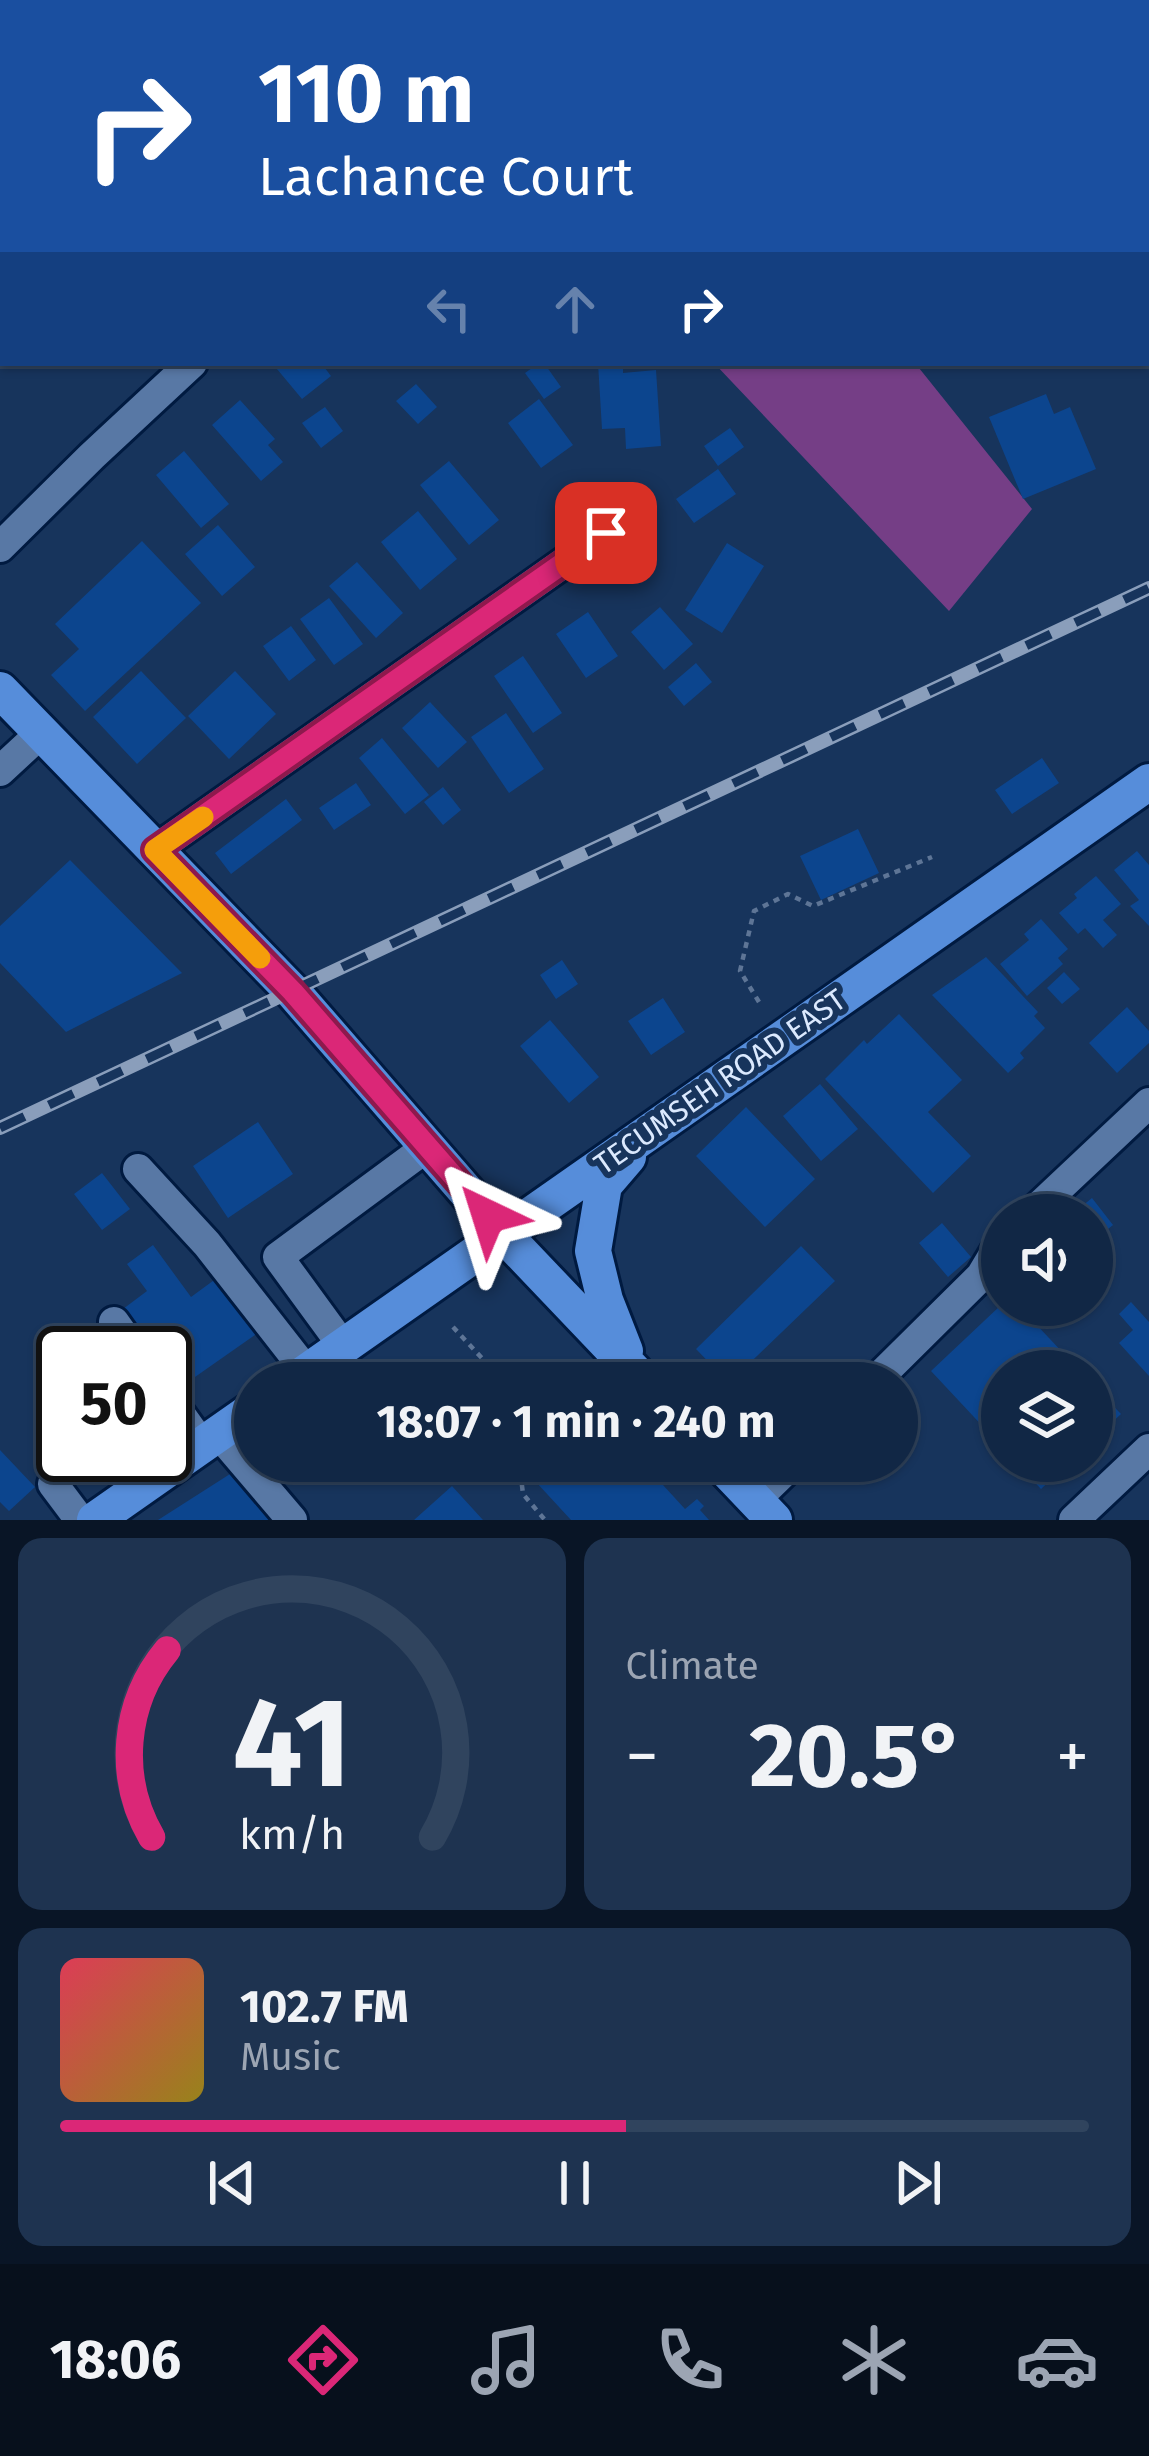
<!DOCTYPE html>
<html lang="en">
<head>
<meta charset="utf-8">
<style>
	body { margin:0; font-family:"Fira Sans",sans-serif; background:#1e3350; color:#f1f3f6; height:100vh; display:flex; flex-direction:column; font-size:45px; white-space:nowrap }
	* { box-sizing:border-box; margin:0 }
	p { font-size:39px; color:#9ca5b3 }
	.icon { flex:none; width:66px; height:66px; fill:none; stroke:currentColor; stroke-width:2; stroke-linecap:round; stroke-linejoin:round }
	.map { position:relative; height:1520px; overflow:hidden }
	.panel { display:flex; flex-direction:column; gap:18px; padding:18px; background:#091526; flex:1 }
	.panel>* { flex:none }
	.guide { position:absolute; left:0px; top:0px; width:1149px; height:366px; box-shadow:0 3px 9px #0004,0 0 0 3px #30445e; background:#1a4fa0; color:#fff; overflow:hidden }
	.fabs { position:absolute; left:981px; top:1194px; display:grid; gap:24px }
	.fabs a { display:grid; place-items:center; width:132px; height:132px; border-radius:50%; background:#112745; box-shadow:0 3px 9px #0004,0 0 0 3px #30445e; font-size:60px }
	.speed { position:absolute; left:36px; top:1326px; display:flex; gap:24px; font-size:60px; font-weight:700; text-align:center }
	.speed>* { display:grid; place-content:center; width:156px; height:156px; border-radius:50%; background:#112745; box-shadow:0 3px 9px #0004,0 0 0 3px #30445e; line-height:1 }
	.speed .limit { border:6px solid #111; border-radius:18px; background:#fff; color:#111 }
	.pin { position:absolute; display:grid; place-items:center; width:102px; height:102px; color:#fff; margin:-51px; border-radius:24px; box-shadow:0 6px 18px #0006 }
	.me { position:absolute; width:132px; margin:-66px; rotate:319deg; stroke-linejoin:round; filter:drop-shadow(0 0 9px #0008) }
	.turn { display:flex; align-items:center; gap:42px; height:252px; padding:0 60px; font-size:54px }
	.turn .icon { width:156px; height:156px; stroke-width:2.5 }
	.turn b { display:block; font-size:84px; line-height:102px }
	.lanes { display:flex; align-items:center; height:114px; padding:0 60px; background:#0003; justify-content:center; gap:60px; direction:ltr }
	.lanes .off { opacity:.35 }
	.big { font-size:90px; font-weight:700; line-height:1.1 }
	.panel .tile { flex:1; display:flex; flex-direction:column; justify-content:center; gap:18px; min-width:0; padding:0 42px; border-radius:24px; background:#1e3350 }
	.panel .dial { align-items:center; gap:0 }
	.dial svg { height:312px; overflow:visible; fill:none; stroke:#30445e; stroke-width:7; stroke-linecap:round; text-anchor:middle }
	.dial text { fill:#f1f3f6; stroke:none }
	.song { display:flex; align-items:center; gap:36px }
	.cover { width:144px; height:144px; border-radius:18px; background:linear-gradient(135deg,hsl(350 70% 55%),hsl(50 70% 35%)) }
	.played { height:12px; border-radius:6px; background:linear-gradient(90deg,#db2777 55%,#30445e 55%) }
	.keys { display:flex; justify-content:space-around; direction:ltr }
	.heat { display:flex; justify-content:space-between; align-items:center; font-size:66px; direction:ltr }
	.panel .tiles { flex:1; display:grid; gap:18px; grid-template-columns:1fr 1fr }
	.tile:last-child { grid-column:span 2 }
	.trip { position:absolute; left:234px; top:1362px; width:684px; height:120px; border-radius:60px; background:#112745; box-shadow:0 3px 9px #0004,0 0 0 3px #30445e; font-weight:700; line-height:120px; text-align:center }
	.tabs { display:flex; height:192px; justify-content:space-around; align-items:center; background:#07101c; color:#9ca5b3 }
	.tabs .icon { width:84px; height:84px }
	.tabs .active { color:#db2777 }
	.tabs b { font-size:54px; color:#f1f3f6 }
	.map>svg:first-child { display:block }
	.green { fill:#753e86 }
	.building { fill:#0c458e }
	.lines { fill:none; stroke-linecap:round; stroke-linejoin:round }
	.minor-casing { stroke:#001a40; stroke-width:36 }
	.major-casing { stroke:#001a40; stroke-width:42 }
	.path { stroke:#5e7596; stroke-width:4.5; stroke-dasharray:6 6; stroke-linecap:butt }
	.minor { stroke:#5878a5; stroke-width:30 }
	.major { stroke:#568dda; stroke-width:36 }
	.rail-casing { stroke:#8a9ebb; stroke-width:14 }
	.rail { stroke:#17345c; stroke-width:9; stroke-dasharray:27; stroke-linecap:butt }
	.route-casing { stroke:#8e194d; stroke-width:30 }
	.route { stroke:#db2777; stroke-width:21 }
	.slow { stroke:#f59e0b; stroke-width:21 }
	.labels { text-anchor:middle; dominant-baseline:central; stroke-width:12; stroke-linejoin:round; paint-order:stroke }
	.street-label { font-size:30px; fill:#dbe9fe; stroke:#17345c }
</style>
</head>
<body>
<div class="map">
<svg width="1149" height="1520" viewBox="0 0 1149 1520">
	<rect width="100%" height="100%" fill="#17345c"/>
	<path class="green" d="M600 0H1149V29L1146 32V3H603Z
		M714 363H915L1032 509 949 611Z"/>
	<path class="building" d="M272 363H321L331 376 302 399Z
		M539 363H544L561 387 544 399 525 373Z
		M598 363H623V373L656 370 661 446 626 449 625 428 602 429Z
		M416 384 437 407 418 424 396 401Z
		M1046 394 1054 414 1070 407 1096 469 1023 499 989 417Z
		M539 399 573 445 541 468 508 423Z
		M240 400 275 439 268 445 283 462 261 481 212 425Z
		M325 407 343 431 321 448 302 423Z
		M730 428 744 447 718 466 704 446Z
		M184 451 229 504 201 528 156 475Z
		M449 461 499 520 469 545 420 485Z
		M718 469 736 494 694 523 676 499Z
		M418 511 457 559 420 590 381 542Z
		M218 525 255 567 222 596 185 554Z
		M142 541 201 603 85 711 51 675 79 649 55 624Z
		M727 543 764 566 722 633 685 610Z
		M357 562 403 613 376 638 329 586Z
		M329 598 363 644 334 665 300 619Z
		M660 607 693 644 664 670 631 632Z
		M588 612 618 656 586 678 556 634Z
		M291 626 316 660 289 681 263 646Z
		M523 656 562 713 533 733 494 676Z
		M696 663 712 682 684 706 668 687Z
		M141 671 186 718 137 764 93 717Z
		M235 671 276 714 229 759 188 716Z
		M430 702 467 742 438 768 402 728Z
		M506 713 544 769 509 793 471 737Z
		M382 738 429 795 405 814 359 758Z
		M1042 758 1059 783 1012 814 995 790Z
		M356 783 371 805 334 830 319 808Z
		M443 787 461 810 443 825 424 802Z
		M286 799 302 820 231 874 215 853Z
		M858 829 879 873 821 900 800 856Z
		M1137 851 1149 865V926L1130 906 1139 900 1114 870Z
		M70 860 182 973 66 1032 0 963V926Z
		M1096 876 1121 904 1103 920 1117 935 1103 948 1085 928 1078 934 1059 913 1077 898 1074 894Z
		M1041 919 1068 949 1058 958 1063 964 1027 996 1000 964 1029 940 1024 934Z
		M986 957 1038 1012 1034 1016 1045 1028 1020 1053 1024 1058 1008 1073 932 995Z
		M562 960 578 984 556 999 540 975Z
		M1064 972 1080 989 1062 1004 1047 988Z
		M663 998 685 1032 651 1055 628 1021Z
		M1127 1007 1149 1031V1043L1117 1073 1089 1043Z
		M899 1014 962 1080 928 1112 971 1156 933 1193 825 1079 864 1040 867 1044Z
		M550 1020 599 1077 569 1103 520 1046Z
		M820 1084 858 1129 821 1161 783 1116Z
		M746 1107 815 1179 765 1227 696 1156Z
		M258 1122 293 1174 228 1218 193 1166Z
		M102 1173 130 1209 102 1230 74 1194Z
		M1092 1198 1113 1225 1092 1242V1215H1071Z
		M942 1223 971 1257 948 1277 919 1243Z
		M153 1245 191 1297 221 1275 262 1330 175 1391 165 1377V1353H148L119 1312 147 1291 127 1264Z
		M801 1246 835 1281 729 1383 696 1349Z
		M1092 1262 1110 1284 1092 1299Z
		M1131 1302 1149 1322V1376L1119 1343 1133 1330 1119 1314Z
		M1001 1305H1018L1080 1371H1002V1447L931 1371Z
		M1092 1384 1121 1414 1092 1441Z
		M0 1450 35 1487 9 1511 0 1502Z
		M558 1461H641L685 1509 697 1499 704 1506 700 1510 709 1520H571L536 1482Z
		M1015 1461H1071L1041 1489Z
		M230 1474 274 1520H158Z
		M452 1486 483 1520H414Z"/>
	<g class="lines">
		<defs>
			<path id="minor" d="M337 3V0
				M0 38 3 41
				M0 547 92 456 192 363
				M0 771 41 733
				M155 850 606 533
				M138 1169 207 1244 307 1372
				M1030 1215 1149 1103
				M114 1322 136 1353
				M343 1346 278 1257 427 1147
				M873 1383 981 1276 1002 1241
				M165 1393 202 1445
				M218 1433 292 1520
				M130 1455 150 1481
				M53 1484 80 1520
				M755 1500 795 1461
				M1074 1520 1149 1449"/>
			<path id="major" d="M0 690 293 992 504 1235 645 1383
				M625 1351 605 1300 593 1251 604 1185 628 1157
				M291 1383 1149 782
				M718 1461 774 1520
				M95 1520 255 1408"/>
		</defs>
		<use href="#minor" class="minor-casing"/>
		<use href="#major" class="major-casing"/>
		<path class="path" d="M759 1002 740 971 754 911 788 894 813 906 932 857
			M453 1327 505 1383
			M519 1461 523 1494 545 1520"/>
		<use href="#minor" class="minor"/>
		<use href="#major" class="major"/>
		<defs>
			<path id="rail" d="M0 1128 1149 588"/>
		</defs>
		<use href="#rail" class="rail-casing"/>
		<use href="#rail" class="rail"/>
	</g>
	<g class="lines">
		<defs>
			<path id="route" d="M488 1216 293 992 155 850 606 533"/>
		</defs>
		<use href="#route" class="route-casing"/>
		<use href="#route" class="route"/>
		<path class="slow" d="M203 817 155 850 260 958"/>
	</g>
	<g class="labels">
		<g class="street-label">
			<text transform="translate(720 1082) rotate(-35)">TECUMSEH ROAD EAST</text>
		</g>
	</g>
</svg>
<div class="fabs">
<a><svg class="icon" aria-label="sound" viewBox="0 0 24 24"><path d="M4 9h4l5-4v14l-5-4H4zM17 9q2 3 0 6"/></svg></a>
<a><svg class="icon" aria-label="layers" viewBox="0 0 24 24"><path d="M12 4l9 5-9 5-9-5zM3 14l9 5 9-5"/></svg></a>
</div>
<div class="speed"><div class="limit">50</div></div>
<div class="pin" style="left:606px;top:533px;background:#d93025"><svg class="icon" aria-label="arrive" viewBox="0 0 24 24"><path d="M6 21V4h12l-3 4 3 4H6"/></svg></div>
<svg class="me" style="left:488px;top:1216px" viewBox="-20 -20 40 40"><path d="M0-17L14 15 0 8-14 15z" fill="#db2777" stroke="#fff" stroke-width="4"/></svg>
<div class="trip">18:07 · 1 min · 240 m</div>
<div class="guide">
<div class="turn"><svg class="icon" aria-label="right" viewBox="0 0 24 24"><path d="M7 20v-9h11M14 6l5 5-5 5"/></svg><div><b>110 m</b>Lachance Court</div></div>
<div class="lanes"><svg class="icon off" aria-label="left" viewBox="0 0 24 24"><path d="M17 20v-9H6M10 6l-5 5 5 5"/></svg><svg class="icon off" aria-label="ahead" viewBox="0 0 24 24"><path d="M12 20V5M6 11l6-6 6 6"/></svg><svg class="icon" aria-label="right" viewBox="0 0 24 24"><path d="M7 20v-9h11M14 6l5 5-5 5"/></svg></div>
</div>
</div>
<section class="panel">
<div class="tiles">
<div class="tile dial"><svg viewBox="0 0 100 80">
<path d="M14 69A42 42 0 1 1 86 69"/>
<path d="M14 69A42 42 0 0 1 18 21" stroke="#db2777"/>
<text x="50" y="56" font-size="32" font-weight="700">41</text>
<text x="50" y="72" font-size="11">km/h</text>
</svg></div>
<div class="tile"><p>Climate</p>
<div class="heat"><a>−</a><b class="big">20.5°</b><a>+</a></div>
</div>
<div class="tile">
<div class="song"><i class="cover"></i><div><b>102.7 FM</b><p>Music</p></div></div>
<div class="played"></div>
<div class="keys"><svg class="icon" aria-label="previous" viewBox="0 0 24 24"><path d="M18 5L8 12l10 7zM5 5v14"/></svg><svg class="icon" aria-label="pause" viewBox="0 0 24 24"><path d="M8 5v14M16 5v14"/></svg><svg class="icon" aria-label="next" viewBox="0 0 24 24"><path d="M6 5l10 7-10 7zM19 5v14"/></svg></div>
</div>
</div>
</section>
<nav class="tabs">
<b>18:06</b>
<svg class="icon active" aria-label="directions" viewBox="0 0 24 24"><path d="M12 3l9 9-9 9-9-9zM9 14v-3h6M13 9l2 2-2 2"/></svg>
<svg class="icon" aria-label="music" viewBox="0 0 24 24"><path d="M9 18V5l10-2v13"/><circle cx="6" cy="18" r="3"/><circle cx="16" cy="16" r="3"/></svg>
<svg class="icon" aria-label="phone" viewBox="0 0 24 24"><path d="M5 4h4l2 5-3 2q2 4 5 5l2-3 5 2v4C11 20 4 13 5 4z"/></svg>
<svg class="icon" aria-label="climate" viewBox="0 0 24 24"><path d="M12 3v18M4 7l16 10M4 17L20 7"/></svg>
<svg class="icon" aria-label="car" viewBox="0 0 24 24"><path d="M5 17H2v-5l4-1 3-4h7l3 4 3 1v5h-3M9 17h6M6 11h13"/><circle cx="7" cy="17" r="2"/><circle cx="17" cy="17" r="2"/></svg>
</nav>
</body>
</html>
